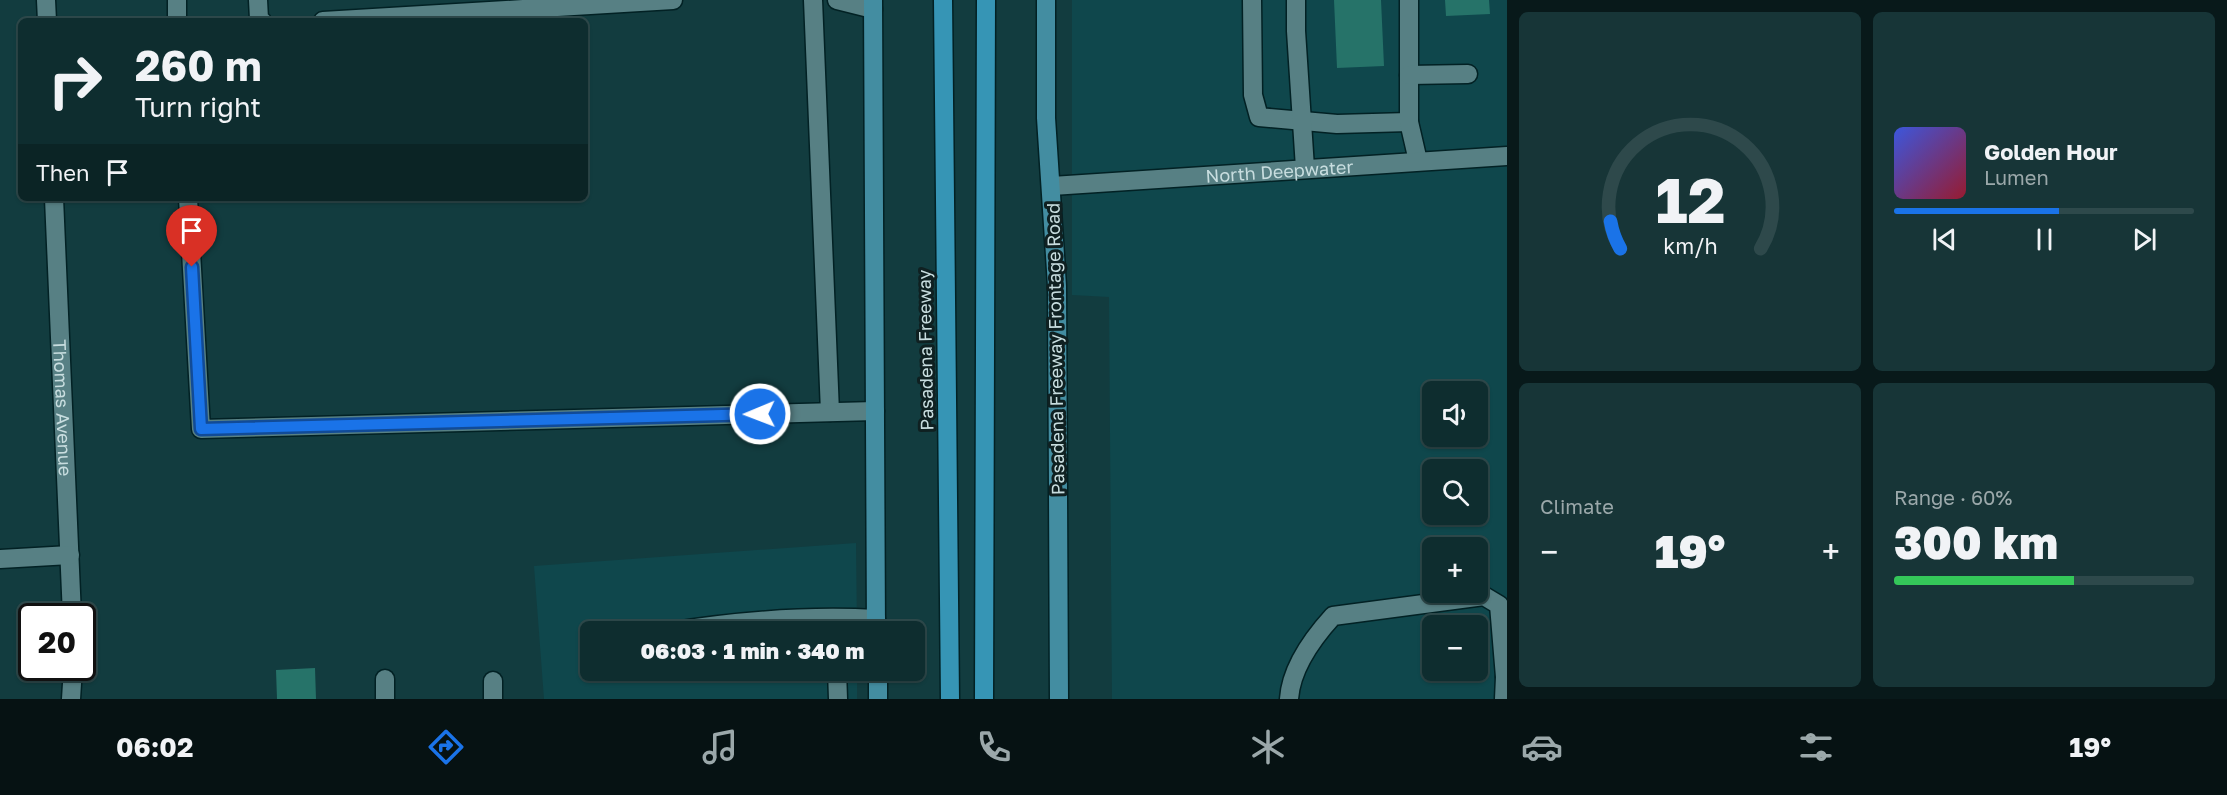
<!DOCTYPE html>
<html lang="en">
<head>
<meta charset="utf-8">
<style>
	body { margin:0; font-family:"Golos Text",sans-serif; background:#173537; color:#f1f3f6; height:100vh; display:flex; flex-direction:column; font-size:22px; white-space:nowrap }
	* { box-sizing:border-box; margin:0 }
	p { font-size:20px; color:#9ba8aa }
	.icon { flex:none; width:33px; height:33px; fill:none; stroke:currentColor; stroke-width:2; stroke-linecap:round; stroke-linejoin:round }
	.map { position:relative; flex:1; overflow:hidden }
	.side { display:flex; flex-direction:column; gap:12px; padding:12px; background:#08191a; width:720px }
	.side>* { flex:none }
	.top-card { position:absolute; left:18px; top:18px; width:570px; height:183px; border-radius:9px; box-shadow:0 2px 4px #0004,0 0 0 2px #2e494b; background:#0e2d2f; color:#f1f3f6; overflow:hidden }
	.buttons { position:absolute; left:1422px; top:381px; display:grid; gap:12px }
	.buttons a { display:grid; place-items:center; width:66px; height:66px; border-radius:9px; background:#0e2d2f; box-shadow:0 2px 4px #0004,0 0 0 2px #2e494b; font-size:30px }
	.speed { position:absolute; left:18px; top:603px; display:flex; gap:12px; font-size:30px; font-weight:700; text-align:center }
	.speed>* { display:grid; place-content:center; width:78px; height:78px; border-radius:50%; background:#0e2d2f; box-shadow:0 2px 4px #0004,0 0 0 2px #2e494b; line-height:1 }
	.speed .limit { border:3px solid #111; border-radius:9px; background:#fff; color:#111 }
	.pin { position:absolute; display:grid; place-items:center; width:51px; height:51px; color:#fff; margin:-62px -26px; border-radius:50% 50% 50% 0; rotate:-45deg; box-shadow:0 0 6px #0007 }
	.pin .icon { rotate:45deg }
	.me { position:absolute; width:66px; margin:-33px; rotate:269deg; stroke-linejoin:round; filter:drop-shadow(0 0 4px #0008) }
	.turn { display:flex; align-items:center; gap:21px; height:126px; padding:0 18px; font-size:27px }
	.turn .icon { width:78px; height:78px; stroke-width:2.5 }
	.turn b { display:block; font-size:42px; line-height:51px }
	.then { display:flex; align-items:center; height:57px; padding:0 18px; background:#0003; gap:12px; font-size:22px }
	.big { font-size:45px; font-weight:800; line-height:1.1 }
	.side .card { flex:1; display:flex; flex-direction:column; justify-content:center; gap:9px; min-width:0; padding:0 21px; border-radius:9px; background:#173537 }
	.side .dial { align-items:center; gap:0 }
	.dial svg { height:156px; overflow:visible; fill:none; stroke:#2e494b; stroke-width:7; stroke-linecap:round; text-anchor:middle }
	.dial text { fill:#f1f3f6; stroke:none }
	.song { display:flex; align-items:center; gap:18px }
	.cover { width:72px; height:72px; border-radius:9px; background:linear-gradient(135deg,hsl(230 70% 55%),hsl(350 70% 35%)) }
	.played { height:6px; border-radius:3px; background:linear-gradient(90deg,#1a73e8 55%,#2e494b 55%) }
	.keys { display:flex; justify-content:space-around; direction:ltr }
	.heat { display:flex; justify-content:space-between; align-items:center; font-size:33px; direction:ltr }
	.charge { height:9px; border-radius:4px; background:linear-gradient(90deg,#34c759 60%,#2e494b 0) }
	.side .tiles { flex:1; display:grid; gap:12px; grid-template-columns:repeat(2,1fr) }
	.trip { position:absolute; left:580px; top:621px; width:345px; height:60px; border-radius:9px; background:#0e2d2f; box-shadow:0 2px 4px #0004,0 0 0 2px #2e494b; font-weight:800; line-height:60px; text-align:center }
	.tabs { display:flex; height:96px; justify-content:space-around; align-items:center; background:#061213; color:#9ba8aa }
	.tabs .icon { width:42px; height:42px }
	.tabs .active { color:#1a73e8 }
	.tabs b { font-size:27px; color:#f1f3f6 }
	main { display:flex; flex:1; min-height:0 }
	.map>svg:first-child { display:block }
	.built { fill:#0f474c; fill-rule:evenodd }
	.building { fill:#267369 }
	.lines { fill:none; stroke-linecap:round; stroke-linejoin:round }
	.minor-casing { stroke:#022124; stroke-width:21 }
	.major-casing { stroke:#022124; stroke-width:21 }
	.highway-casing { stroke:#022124; stroke-width:21 }
	.minor { stroke:#578084; stroke-width:18 }
	.major { stroke:#438da1; stroke-width:18 }
	.highway { stroke:#3695b5; stroke-width:18 }
	.route-casing { stroke:#114b97; stroke-width:15 }
	.route { stroke:#1a73e8; stroke-width:10 }
	.labels { text-anchor:middle; dominant-baseline:central; stroke-width:6; stroke-linejoin:round; paint-order:stroke }
	.street-label { font-size:18px; fill:#c8dddf; stroke:#0f2021 }
</style>
</head>
<body>
<main>
<div class="map">
<svg width="1507" height="699" viewBox="0 0 1507 699">
	<rect width="100%" height="100%" fill="#123c3f"/>
	<path class="built" d="M1072 0H1507V699H1112L1109 297 1072 295ZM1432 392H1478V436H1432ZM1432 470H1478V514H1432ZM1432 548H1478V592H1432ZM1432 626H1478V670H1432Z
		M856 543 857 631 591 632V670L857 671V699H544L534 566Z"/>
	<path class="building" d="M1334 0H1381L1384 66 1337 68Z
		M1445 0H1489L1490 14 1446 16Z
		M315 668 316 699H277L276 670Z"/>
	<g class="lines">
		<defs>
			<g id="minor">
				<path d="M46 0 47 21"/>
				<path d="M177 0V21"/>
				<path d="M258 0 259 19 262 21"/>
				<path d="M813 0 830 412"/>
				<path d="M837 0 873 9"/>
				<path d="M1252 0 1253 95 1259 117 1337 124 1409 122"/>
				<path d="M1296 0V31L1305 168"/>
				<path d="M1409 0V122L1418 161"/>
				<path d="M323 21 673 0"/>
				<path d="M1409 75 1468 74"/>
				<path id="s1" d="M1052 186 1507 156"/>
				<path id="s2" d="M54 198 72 616"/>
				<path d="M188 198 201 429 875 411"/>
				<path d="M0 559 70 555"/>
				<path d="M668 632C737 621 806 615 876 619"/>
				<path d="M837 670 838 699"/>
				<path d="M385 679V699"/>
				<path d="M493 681V699"/>
				<path d="M71 699 73 668"/>
				<path d="M1289 699C1291 668 1313 638 1333 616L1484 596 1499 605 1505 677"/>
				<path d="M1504 699 1505 677H1507"/>
			</g>
			<path id="major" d="M873 0 876 632
				M1046 0V118L1057 286 1059 699
				M878 670V699"/>
			<path id="highway" d="M943 0 950 699
				M984 699 986 0"/>
		</defs>
		<use href="#minor" class="minor-casing"/>
		<use href="#major" class="major-casing"/>
		<use href="#highway" class="highway-casing"/>
		<use href="#minor" class="minor"/>
		<use href="#major" class="major"/>
		<use href="#highway" class="highway"/>
	</g>
	<g class="lines">
		<defs>
			<path id="route" d="M192 267 201 429 760 414"/>
		</defs>
		<use href="#route" class="route-casing"/>
		<use href="#route" class="route"/>
	</g>
	<g class="labels">
		<g class="street-label">
			<text stroke="none"><textPath href="#s1" startOffset="228">North Deepwater</textPath></text>
			<text transform="translate(1055 349) rotate(-91)">Pasadena Freeway Frontage Road</text>
			<text transform="translate(925 350) rotate(-91)">Pasadena Freeway</text>
			<text stroke="none"><textPath href="#s2" startOffset="210">Thomas Avenue</textPath></text>
		</g>
	</g>
</svg>
<div class="buttons">
<a><svg class="icon" aria-label="sound" viewBox="0 0 24 24"><path d="M4 9h4l5-4v14l-5-4H4zM17 9q2 3 0 6"/></svg></a>
<a><svg class="icon" aria-label="search" viewBox="0 0 24 24"><circle cx="10" cy="10" r="6"/><path d="M15 15l6 6"/></svg></a>
<a>+</a>
<a>−</a>
</div>
<div class="speed"><div class="limit">20</div></div>
<div class="pin" style="left:192px;top:267px;background:#d93025"><svg class="icon" aria-label="arrive" viewBox="0 0 24 24"><path d="M6 21V4h12l-3 4 3 4H6"/></svg></div>
<svg class="me" style="left:760px;top:414px" viewBox="-20 -20 40 40"><circle r="17" fill="#1a73e8" stroke="#fff" stroke-width="3"/><path d="M0-11L8 9 0 5-8 9z" fill="#fff"/></svg>
<div class="trip">06:03 · 1 min · 340 m</div>
<div class="top-card">
<div class="turn"><svg class="icon" aria-label="right" viewBox="0 0 24 24"><path d="M7 20v-9h11M14 6l5 5-5 5"/></svg><div><b>260 m</b>Turn right</div></div>
<div class="then">Then<svg class="icon" aria-label="arrive" viewBox="0 0 24 24"><path d="M6 21V4h12l-3 4 3 4H6"/></svg></div>
</div>
</div>
<section class="side">
<div class="tiles">
<div class="card dial"><svg viewBox="0 0 100 80">
<path d="M14 69A42 42 0 1 1 86 69"/>
<path d="M14 69A42 42 0 0 1 9 55" stroke="#1a73e8"/>
<text x="50" y="56" font-size="32" font-weight="700">12</text>
<text x="50" y="72" font-size="11">km/h</text>
</svg></div>
<div class="card">
<div class="song"><i class="cover"></i><div><b>Golden Hour</b><p>Lumen</p></div></div>
<div class="played"></div>
<div class="keys"><svg class="icon" aria-label="previous" viewBox="0 0 24 24"><path d="M18 5L8 12l10 7zM5 5v14"/></svg><svg class="icon" aria-label="pause" viewBox="0 0 24 24"><path d="M8 5v14M16 5v14"/></svg><svg class="icon" aria-label="next" viewBox="0 0 24 24"><path d="M6 5l10 7-10 7zM19 5v14"/></svg></div>
</div>
<div class="card"><p>Climate</p>
<div class="heat"><a>−</a><b class="big">19°</b><a>+</a></div>
</div>
<div class="card"><p>Range · 60%</p><b class="big">300 km</b><div class="charge"></div></div>
</div>
</section>
</main>
<nav class="tabs">
<b>06:02</b>
<svg class="icon active" aria-label="directions" viewBox="0 0 24 24"><path d="M12 3l9 9-9 9-9-9zM9 14v-3h6M13 9l2 2-2 2"/></svg>
<svg class="icon" aria-label="music" viewBox="0 0 24 24"><path d="M9 18V5l10-2v13"/><circle cx="6" cy="18" r="3"/><circle cx="16" cy="16" r="3"/></svg>
<svg class="icon" aria-label="phone" viewBox="0 0 24 24"><path d="M5 4h4l2 5-3 2q2 4 5 5l2-3 5 2v4C11 20 4 13 5 4z"/></svg>
<svg class="icon" aria-label="climate" viewBox="0 0 24 24"><path d="M12 3v18M4 7l16 10M4 17L20 7"/></svg>
<svg class="icon" aria-label="car" viewBox="0 0 24 24"><path d="M5 17H2v-5l4-1 3-4h7l3 4 3 1v5h-3M9 17h6M6 11h13"/><circle cx="7" cy="17" r="2"/><circle cx="17" cy="17" r="2"/></svg>
<svg class="icon" aria-label="filters" viewBox="0 0 24 24"><path d="M4 7h16M4 17h16"/><circle cx="9" cy="7" r="2"/><circle cx="15" cy="17" r="2"/></svg>
<b>19°</b>
</nav>
</body>
</html>
